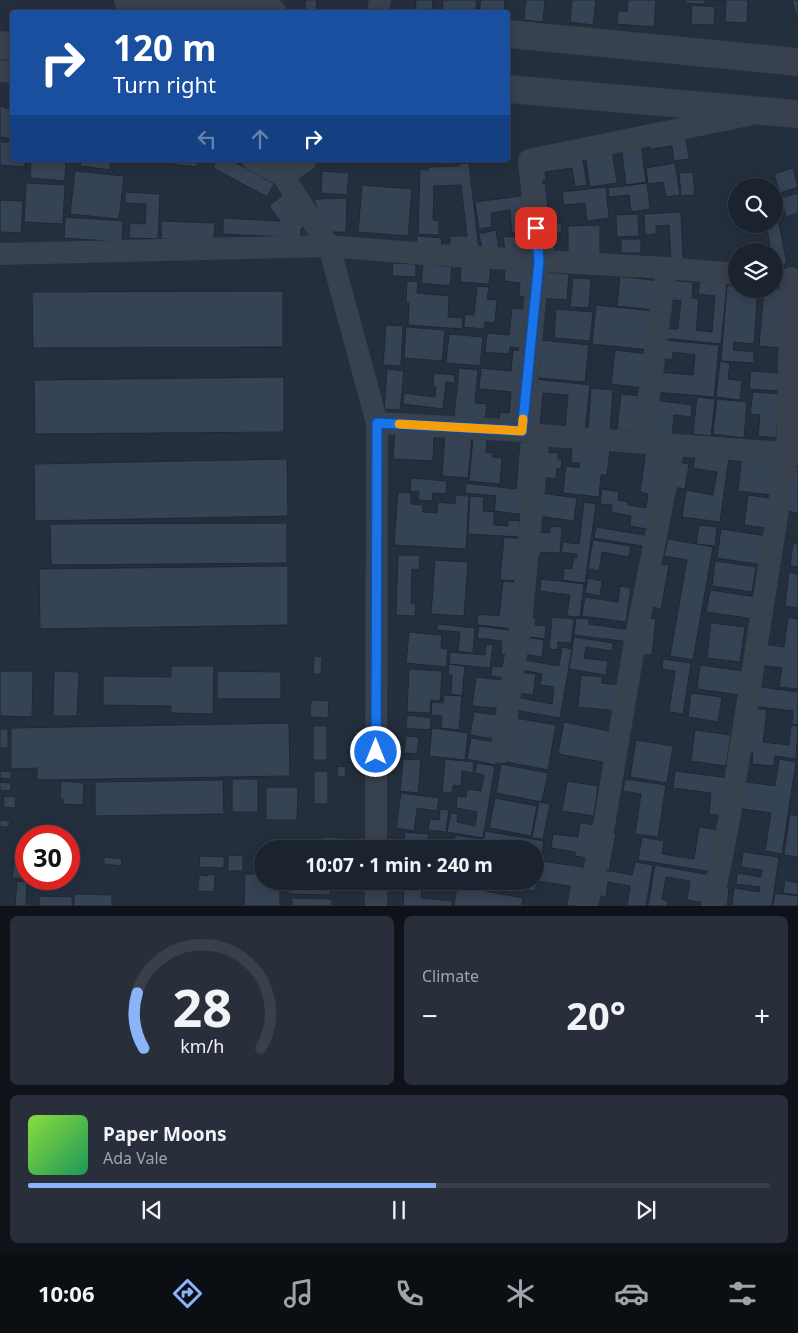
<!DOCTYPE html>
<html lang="en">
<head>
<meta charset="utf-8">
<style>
	body { margin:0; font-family:"Noto Sans",sans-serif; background:#282f3a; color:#f1f3f6; height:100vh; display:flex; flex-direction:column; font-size:19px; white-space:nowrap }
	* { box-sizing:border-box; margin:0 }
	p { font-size:16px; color:#a0a4aa }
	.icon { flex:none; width:28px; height:28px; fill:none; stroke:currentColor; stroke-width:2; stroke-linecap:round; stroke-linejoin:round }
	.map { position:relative; height:906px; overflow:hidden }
	.details { display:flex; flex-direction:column; gap:10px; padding:10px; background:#0f1319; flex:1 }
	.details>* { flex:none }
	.hud { position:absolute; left:10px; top:10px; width:500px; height:152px; border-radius:5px; box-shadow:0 2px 12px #0003,0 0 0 1px #39404a; background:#1a4fa0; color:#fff; overflow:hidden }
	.fabs { position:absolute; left:728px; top:178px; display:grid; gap:10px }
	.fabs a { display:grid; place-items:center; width:55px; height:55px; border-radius:50%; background:#1b232e; box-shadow:0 2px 12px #0003,0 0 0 1px #39404a; font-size:25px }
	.speed { position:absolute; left:15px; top:825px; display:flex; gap:10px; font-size:25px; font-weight:700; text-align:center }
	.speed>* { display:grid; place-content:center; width:65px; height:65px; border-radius:50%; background:#1b232e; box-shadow:0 2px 12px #0003,0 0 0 1px #39404a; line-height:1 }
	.speed .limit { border:8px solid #d22; background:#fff; color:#111 }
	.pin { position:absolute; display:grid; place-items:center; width:42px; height:42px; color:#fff; margin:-21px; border-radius:10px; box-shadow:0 2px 8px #0006 }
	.me { position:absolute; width:55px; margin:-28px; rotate:0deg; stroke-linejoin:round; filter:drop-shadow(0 0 4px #0008) }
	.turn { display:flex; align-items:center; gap:18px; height:105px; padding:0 20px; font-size:22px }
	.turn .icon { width:65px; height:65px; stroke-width:2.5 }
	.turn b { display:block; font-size:35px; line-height:42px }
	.lanes { display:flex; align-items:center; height:48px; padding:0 20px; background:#0003; justify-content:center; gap:25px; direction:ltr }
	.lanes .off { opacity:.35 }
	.big { font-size:38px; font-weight:700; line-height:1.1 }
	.details .tile { flex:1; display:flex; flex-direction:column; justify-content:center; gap:8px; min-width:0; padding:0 18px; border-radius:8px; background:#282f3a }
	.details .dial { align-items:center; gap:0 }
	.dial svg { height:130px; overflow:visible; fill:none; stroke:#39404a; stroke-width:7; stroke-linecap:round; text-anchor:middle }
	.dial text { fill:#f1f3f6; stroke:none }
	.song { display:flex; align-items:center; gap:15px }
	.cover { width:60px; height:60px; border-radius:8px; background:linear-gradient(135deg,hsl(90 70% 55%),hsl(150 70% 35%)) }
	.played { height:5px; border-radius:2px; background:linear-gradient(90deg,#8ab4f8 55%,#39404a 55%) }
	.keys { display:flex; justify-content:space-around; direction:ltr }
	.heat { display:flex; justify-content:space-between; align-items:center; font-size:28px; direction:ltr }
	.details .tiles { flex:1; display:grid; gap:10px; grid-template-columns:1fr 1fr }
	.tile:last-child { grid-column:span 2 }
	.trip { position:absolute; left:254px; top:840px; width:290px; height:50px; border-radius:25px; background:#1b232e; box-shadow:0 2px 12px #0003,0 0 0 1px #39404a; font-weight:700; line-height:50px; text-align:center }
	.tabs { display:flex; height:80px; justify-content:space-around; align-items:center; background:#0b0e12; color:#a0a4aa }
	.tabs .icon { width:35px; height:35px }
	.tabs .on { color:#8ab4f8 }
	.tabs b { font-size:22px; color:#f1f3f6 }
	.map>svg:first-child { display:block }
	.building { fill:#364354; stroke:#1f2835 }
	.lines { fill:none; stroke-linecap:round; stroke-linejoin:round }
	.minor { stroke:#38414e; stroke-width:22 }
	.tertiary { stroke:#38414e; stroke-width:28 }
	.route-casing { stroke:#114b97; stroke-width:12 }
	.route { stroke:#1a73e8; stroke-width:9 }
	.slow { stroke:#f59e0b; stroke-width:9 }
</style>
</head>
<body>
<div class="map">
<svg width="798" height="906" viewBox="0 0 798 906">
	<rect width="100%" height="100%" fill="#242f3e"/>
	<path class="building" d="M306 0H317L316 11 305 10Z
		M416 0H433L432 12H415Z
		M443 0H477L475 12H442Z
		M481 0H505L504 12H479Z
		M526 0H545L543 22 524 20Z
		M572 0H596L593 25 570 22Z
		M628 0H656L654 27 617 24 618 11H627Z
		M686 0H705V4L685 3Z
		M713 0H748L747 23 725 22 726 1Z
		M792 0H798V21Z
		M692 5 715 7 714 25 691 24Z
		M0 106 12 110V139L0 137Z
		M685 132 689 159 674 161 672 146 650 149 648 138Z
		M0 142H12V160H25V167L0 165Z
		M641 143 646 182 626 185 621 146Z
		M612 150 617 183 590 187 585 155Z
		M582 154 587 185 575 187 572 168 545 172 546 180 537 181 534 162Z
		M31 160H66L65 181 30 178Z
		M81 160H111L110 170 80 166Z
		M172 160H198L197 167 172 164Z
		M217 160H231L274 184 267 197 213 168Z
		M469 163 479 251 450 249V236H467L461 185 434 186 433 220 439 221V235L418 234 420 169 428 170V167L459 166V164Z
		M675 163 680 195 666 197 663 182 648 184 646 168Z
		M793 168 798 187 780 193 774 174Z
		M75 171 124 176 119 219 70 214Z
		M322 171 349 173 347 195 321 193Z
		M693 172 695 195 681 196 679 173Z
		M26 183 65 185 63 224 24 222Z
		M545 183 548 209 538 210 535 185Z
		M647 183 650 209 631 212 629 195 609 197 608 188Z
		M362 185 412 189 408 236 358 232Z
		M606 187 609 218 587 221 585 203 564 205 562 192Z
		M125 192 160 194 158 239 129 238 130 223 145 224 146 204 125 203Z
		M798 193V213L786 217 783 206 776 208 787 264H774V251H771L766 224H774V200Z
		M284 194 307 224 301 229V238L223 234V218L280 221 269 206Z
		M528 195 532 231 512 233 510 210 491 213 492 227 479 229 475 202Z
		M347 198 346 232H326L314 199Z
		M0 200 23 201 21 233 0 232Z
		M681 212 683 259H671L669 225 656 226V234L645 235 644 214Z
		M638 214 639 236 617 237 616 215Z
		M65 217 123 221 122 242 64 238Z
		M541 218H548V224L561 223 562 233H554L555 252 543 253Z
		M161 221 215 223 214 241 161 239Z
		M600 225V256L568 257V226Z
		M496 230 499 250 483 254 479 234Z
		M532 232 534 249 505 251 503 237 517 236V234Z
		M417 236 442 238 441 247 416 244Z
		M621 239H641V253H621Z
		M393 263 416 264V277L392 276Z
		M423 264 452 267 450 286 421 283Z
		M461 265 491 267 489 284 460 282Z
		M505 267 532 270 529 298 519 296 520 283 504 281Z
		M544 272 569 274 567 300 541 298Z
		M620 276 658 281 654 310 617 306Z
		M573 278 591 279 589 308 570 307Z
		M668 280 693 282 692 298 699 299 696 330 712 332 715 296 698 294 700 281 727 284 721 344 662 338 663 328 678 329 681 301 667 299Z
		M407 281 418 282 417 293 449 296 448 317 463 318 462 329 408 325 409 303H406Z
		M727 285 736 286V289H758L754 344 734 342 733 350 754 352V363L721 361Z
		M477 286 489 287 487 299 497 300 495 323 485 322 484 329 464 327 465 314 474 315Z
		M764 289H785L781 348 759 346Z
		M283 291V347L33 348 32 292Z
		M596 305 653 311 649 350 592 344Z
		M512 308 529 310 525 349 510 347 509 354 485 352 487 333 509 335Z
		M556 309 593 312 590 341 554 338Z
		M386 325 403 326 401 366 383 365Z
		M406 327 445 330 442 361 404 358Z
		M449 334 483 337 480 366 446 363Z
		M541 340 589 345 585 382 538 378Z
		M662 340 719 345 714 397 655 392 657 372 693 375 695 355 673 352 672 360 660 358Z
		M513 350 525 351 518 425 499 424 500 412 509 413 511 392 479 389 481 368 511 371Z
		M615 350 647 354 643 388 611 384Z
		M720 361 730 363 728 379 742 381 740 400 716 397Z
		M459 368 478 370 475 403 487 404 485 421 454 418Z
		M387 369 404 371 400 410 384 409Z
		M751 371 780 373 779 391 749 389Z
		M434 373 455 375 454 383 446 382 443 409 403 404 404 393 435 397 436 387H433Z
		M284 377V432L35 434 34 380Z
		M534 379 590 385 585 431 565 429 568 395 543 393 540 426 529 425Z
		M591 388 613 390 610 432 588 431Z
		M753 392 780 394 776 438 758 436 760 415 750 414Z
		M621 394 642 396 639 432 617 430Z
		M697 397 715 399 711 436 693 434Z
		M717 399 747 402 744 438 713 434Z
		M653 400 692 405 691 417 674 415 672 436 649 433Z
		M395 430 434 432 433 461 393 459Z
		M445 434 472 436 468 478 442 476Z
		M473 438 487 440 486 452 493 453V457L502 458 500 484 469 481Z
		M520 442 534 443 527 515 494 511 496 496 465 493 466 483 516 489Z
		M572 445 610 449 607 475H601L599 497 563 493 566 466 579 468V463H571Z
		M646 450 667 452 652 530 630 526 631 516 611 512 612 505 600 504 602 489 619 492 618 500 628 502V505L646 508 648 494 640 492Z
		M545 452 558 453V459H562L561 469H557L556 479 543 477Z
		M695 453 729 458 720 522 682 517 686 490 713 495 717 472 693 468Z
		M742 456 783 461 779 496 738 491Z
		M287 459 288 516 35 521 34 464Z
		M676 462 689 464 685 489 672 487Z
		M793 466 798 467V513L786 511Z
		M411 478 447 481 446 494 433 493 432 501 418 500 419 492 410 491Z
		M398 492 411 493V504L423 505V512L437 513 438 502 455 504 456 495 469 496 466 549 394 545Z
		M541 493 577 498 574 521 538 516Z
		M748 495 777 499 773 529 744 525Z
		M470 496 484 497 483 511 494 512V525L508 526V520L520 521 519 537 468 534Z
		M584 502 596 504 585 583 563 580 564 568 572 569 574 557 577 558V554L561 552 563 542 579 544Z
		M287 523V563L51 565 50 524Z
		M699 525 717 527 715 546 696 544Z
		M550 526 562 527 560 553 541 552V556H534L535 532 550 533Z
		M596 527 650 536 648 547 594 538Z
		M721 529 768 536 763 565 717 558Z
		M504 537 525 539 522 581 500 580Z
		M668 539 713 547 693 660 670 656 687 560 664 556Z
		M593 540 631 546 629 557 602 552 599 571 588 569Z
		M793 543 798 544V567L790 566Z
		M398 555H420L419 570 412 569 411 603H416L415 616 396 615Z
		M435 560 468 562 464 616 431 614Z
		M715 561 756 567 752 592 712 586Z
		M656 563 669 565 661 609 648 606Z
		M288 566V625L40 629 39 569Z
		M789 572 798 574V608L785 606Z
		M588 578 602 581 600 596 585 593Z
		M541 579 584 584 580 617 567 616 570 595 540 591Z
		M503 581 521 583 516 629 477 625 478 614 499 616Z
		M620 586 631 588 626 622 582 616 585 597 618 602Z
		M710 590 757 597 754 619 706 612Z
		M525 617 536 618 535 625 546 626 545 639 523 636Z
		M552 617 574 619 571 643 558 642V650L549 649Z
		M643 617 656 619 652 655 639 654Z
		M788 617 798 619V689L779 687 782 668 760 665 763 644 784 647Z
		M576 618 589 619V624L631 630 629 642 574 635Z
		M711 623 745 627 740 662 707 658Z
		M437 624 475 628 473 653 458 651 460 632 437 630Z
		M479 626 515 631 512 656 501 654 502 641 477 638Z
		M409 632 442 635 441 648 448 649 446 667 406 663Z
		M524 637 544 640 542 657 522 654Z
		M574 637 613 643 612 651 586 647 584 658 608 661 606 675 569 669Z
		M486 644 493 645 490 668 449 664 450 652 485 655Z
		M562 647 572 649 560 718 514 710 516 697 552 704 554 687 540 685 542 674 522 670 524 660 559 666Z
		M314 656 322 657 321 674H313Z
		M504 657 512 658 509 679 491 676 492 666 502 667Z
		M663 659 691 663 683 714 669 712 675 671 662 669Z
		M449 664 465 666 462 696 451 694 452 675H448Z
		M700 665 743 671 740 695 697 689Z
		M171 666H214L213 714 171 713V706L103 705V676L171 677Z
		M409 669 442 671 440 701 431 700 430 713 407 712Z
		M0 671H33L32 717 0 716Z
		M54 671 79 672 77 716H53Z
		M217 671 281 672V699H217Z
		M519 672 536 674 533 695 516 693Z
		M581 675 602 677V683L621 685 618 711 578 707Z
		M476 677 509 681 506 709 472 706Z
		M754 686 798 692V725L792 724 793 711 752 706Z
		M691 693 722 697 718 722 688 717Z
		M444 695 462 696 459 730 441 728 442 716 431 715 432 702 443 703Z
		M311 700 329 701 328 718 310 717Z
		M752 708 767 710 763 742 789 745 791 725 798 726 796 759 775 756 774 766 752 764 753 753 746 752Z
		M474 712 498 715 495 739 470 735Z
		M407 715 431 718 430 730 406 728Z
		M515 718 556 725 548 770 507 762Z
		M564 722 614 732 608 763 558 754Z
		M289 723 290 776 37 780V768L11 769V728Z
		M313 726H327V760H313Z
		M432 728 468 733 465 760 429 756Z
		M0 729H8V748H0Z
		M695 730 731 735 726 766 691 761Z
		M406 736 419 737 417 754 404 753Z
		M471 738 500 743 496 765 467 759Z
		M636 740 673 746 667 783 630 777Z
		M403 759 421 760 418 793 400 791Z
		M445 759 474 762 473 773 462 771 461 786 453 785 452 793 442 792Z
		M779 759 796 762 782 854 765 851 771 813 737 808 741 781 775 786Z
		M477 763 495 766 483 838 447 832 451 813 458 814 457 822 475 826 477 812 456 808 457 796 466 797 467 789 481 791 484 775 475 773Z
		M501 764 548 773 542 802 496 793Z
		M338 766 346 767 345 777 337 776Z
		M0 771 12 772 11 779 0 778Z
		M314 771H328V804H314Z
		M675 771 729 778 725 816 709 814 711 793 673 788Z
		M232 779H258V812H232Z
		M625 779 666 785 658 837 635 834 641 794 623 791Z
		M223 780 224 814 95 816V782Z
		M61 781 84 783 83 805 63 804V799L60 798Z
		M567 781 598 786 594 816 562 811Z
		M0 782 11 783V791L0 790Z
		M266 787H298L297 820H266Z
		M401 793 439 798 437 811 417 808 414 831 396 828Z
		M4 796 16 797 15 808 3 807Z
		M495 798 537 806 531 836 489 828Z
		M539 802 550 804 543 839 532 838Z
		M440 809 449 810 446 832 428 830 430 819 439 820Z
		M790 814 798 816V857L784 855Z
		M0 820 10 821 9 827H0Z
		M580 823 596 825 591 859 575 856V852L551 848 553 834 578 837Z
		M699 827 719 830 713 872 638 860 642 837 664 841 662 854 694 859Z
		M485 831 544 841 541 857 535 856V849H508V847L496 845V849H482Z
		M606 831 616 833 609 871 599 869Z
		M405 832 429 834 427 849 404 848Z
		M455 835 481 839 480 849H453Z
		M323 837 343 838 342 849H324Z
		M743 852 779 857 772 906H732L734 888 759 892 760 887 736 884 737 873 761 877 762 870 741 867Z
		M228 855 243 856V871H228Z
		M200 856 224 857V868L199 867Z
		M104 857 122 859 121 866 104 864Z
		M14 858 26 859 25 879 12 878Z
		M535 860 589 868 583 906H567L570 886 537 881 535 891 514 888 515 881H535Z
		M635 862 653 865 646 906H627L630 886 608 882 606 897 595 895 600 869 632 875Z
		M655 865 710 875 705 903 687 900 690 881 666 877 662 899 668 901 667 906H648Z
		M208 874 215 875 214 892 198 891 199 875 208 876Z
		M245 874H262V881H280V906H244Z
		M785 880 798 883V895L783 893Z
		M17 881 27 882 26 906H15Z
		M321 881H331L330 895 288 894V885L321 886Z
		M457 886 523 898 522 906H454Z
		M718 886 729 888 727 906H715Z
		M404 888 422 890 421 898 452 901V906H403Z
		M775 893 798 896V906H773Z
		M74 894 112 895V906H74Z
		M39 896 72 897V906H39Z
		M292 898 332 899V906H292Z"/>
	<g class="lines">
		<path class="minor" d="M378 12 380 0
			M0 71 12 72
			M253 160 283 176 329 246 377 423 376 849
			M283 176 306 160
			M0 254 329 246 438 255 666 268 736 274
			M377 423 522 431 539 435 798 454
			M522 431 539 261 529 160 748 115
			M643 442 666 268
			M501 752 521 623 539 435
			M376 906V881
			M587 906 604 825 635 641 674 445
			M712 906 729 820 787 453 791 278"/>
		<path class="tertiary" d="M128 0 272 12
			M508 34 798 62
			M0 45 12 46
			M508 89 798 114"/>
	</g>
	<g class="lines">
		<defs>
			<path id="route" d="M376 752 377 423 522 431 539 261 536 228"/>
		</defs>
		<use href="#route" class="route-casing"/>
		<use href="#route" class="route"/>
		<path class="slow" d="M399 424 522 431 523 419"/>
	</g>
</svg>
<div class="fabs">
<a><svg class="icon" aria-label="search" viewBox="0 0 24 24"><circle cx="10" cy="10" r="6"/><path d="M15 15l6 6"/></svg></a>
<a><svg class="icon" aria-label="layers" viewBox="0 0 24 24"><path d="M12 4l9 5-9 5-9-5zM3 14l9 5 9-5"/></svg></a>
</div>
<div class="speed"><div class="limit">30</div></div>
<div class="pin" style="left:536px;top:228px;background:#d93025"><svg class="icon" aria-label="arrive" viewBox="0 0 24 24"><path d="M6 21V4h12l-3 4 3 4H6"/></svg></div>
<svg class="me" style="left:376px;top:752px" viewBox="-20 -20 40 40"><circle r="17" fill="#1a73e8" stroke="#fff" stroke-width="3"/><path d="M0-11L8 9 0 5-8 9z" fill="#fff"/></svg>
<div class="trip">10:07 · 1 min · 240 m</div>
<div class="hud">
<div class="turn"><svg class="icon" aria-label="right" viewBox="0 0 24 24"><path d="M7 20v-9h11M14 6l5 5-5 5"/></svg><div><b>120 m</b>Turn right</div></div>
<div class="lanes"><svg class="icon off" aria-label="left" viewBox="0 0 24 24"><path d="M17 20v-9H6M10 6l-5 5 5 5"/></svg><svg class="icon off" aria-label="ahead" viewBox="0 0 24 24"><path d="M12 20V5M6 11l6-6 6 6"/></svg><svg class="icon" aria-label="right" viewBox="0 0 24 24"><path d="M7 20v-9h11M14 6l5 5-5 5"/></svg></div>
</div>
</div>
<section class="details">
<div class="tiles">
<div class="tile dial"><svg viewBox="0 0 100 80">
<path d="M14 69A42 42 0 1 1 86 69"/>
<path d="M14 69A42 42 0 0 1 10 35" stroke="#8ab4f8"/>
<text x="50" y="56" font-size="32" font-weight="700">28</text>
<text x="50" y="72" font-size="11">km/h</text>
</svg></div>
<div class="tile"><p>Climate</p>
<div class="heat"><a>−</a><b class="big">20°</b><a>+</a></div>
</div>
<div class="tile">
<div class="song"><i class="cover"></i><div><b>Paper Moons</b><p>Ada Vale</p></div></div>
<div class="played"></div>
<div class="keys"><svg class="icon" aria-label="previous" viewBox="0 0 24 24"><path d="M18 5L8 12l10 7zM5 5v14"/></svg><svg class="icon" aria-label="pause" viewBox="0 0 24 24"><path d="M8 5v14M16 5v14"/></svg><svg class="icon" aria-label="next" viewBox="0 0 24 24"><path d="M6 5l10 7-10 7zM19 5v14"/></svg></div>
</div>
</div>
</section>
<nav class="tabs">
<b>10:06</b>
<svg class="icon on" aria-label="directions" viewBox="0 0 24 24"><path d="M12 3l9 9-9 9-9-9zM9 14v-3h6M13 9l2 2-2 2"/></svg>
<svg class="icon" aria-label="music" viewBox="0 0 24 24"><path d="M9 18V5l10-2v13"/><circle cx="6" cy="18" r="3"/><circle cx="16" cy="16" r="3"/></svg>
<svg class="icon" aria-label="phone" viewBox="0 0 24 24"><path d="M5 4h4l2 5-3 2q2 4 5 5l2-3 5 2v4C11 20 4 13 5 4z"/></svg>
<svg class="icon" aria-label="climate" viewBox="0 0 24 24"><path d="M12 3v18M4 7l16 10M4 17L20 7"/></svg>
<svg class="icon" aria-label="car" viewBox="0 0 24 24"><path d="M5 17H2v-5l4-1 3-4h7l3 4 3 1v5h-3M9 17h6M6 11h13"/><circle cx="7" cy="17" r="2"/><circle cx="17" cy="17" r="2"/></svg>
<svg class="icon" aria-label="filters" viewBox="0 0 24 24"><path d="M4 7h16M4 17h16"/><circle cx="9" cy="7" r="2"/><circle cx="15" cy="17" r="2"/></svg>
</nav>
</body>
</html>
